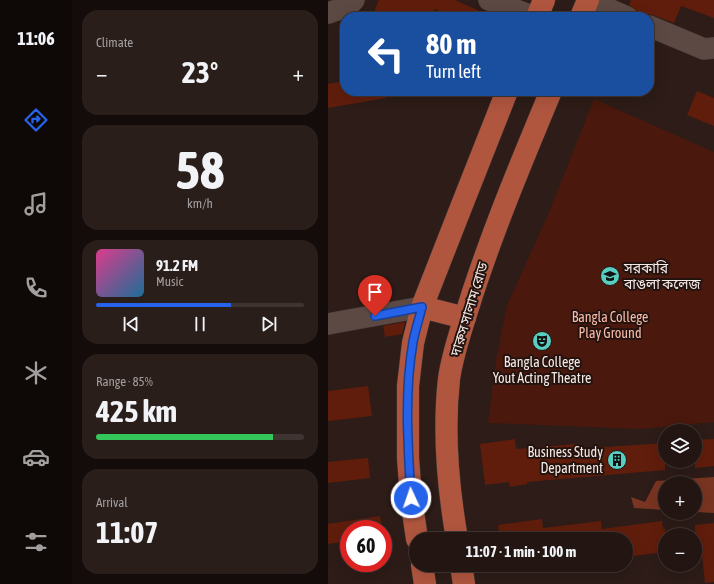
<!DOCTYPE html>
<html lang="en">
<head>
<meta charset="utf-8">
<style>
	body { margin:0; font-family:"Asap Condensed","Noto Sans Bengali",sans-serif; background:#2a1e1b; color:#f1f3f6; height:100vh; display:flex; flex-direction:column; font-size:15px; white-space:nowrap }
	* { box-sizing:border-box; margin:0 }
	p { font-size:13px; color:#a29f9f }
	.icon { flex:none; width:22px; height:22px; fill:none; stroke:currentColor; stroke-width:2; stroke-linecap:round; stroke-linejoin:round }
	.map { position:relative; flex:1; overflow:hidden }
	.panel { display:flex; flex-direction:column; gap:10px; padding:10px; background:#130c0a; width:256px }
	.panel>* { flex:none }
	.banner { position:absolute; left:12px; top:12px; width:314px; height:84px; border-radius:16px; box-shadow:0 4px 16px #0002,0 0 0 1px #3f3432; background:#1a4fa0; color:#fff; overflow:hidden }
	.buttons { position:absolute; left:330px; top:424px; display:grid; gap:8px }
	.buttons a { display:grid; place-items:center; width:44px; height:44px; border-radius:50%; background:#221512; box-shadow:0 4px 16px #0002,0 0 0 1px #3f3432; font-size:20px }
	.speed { position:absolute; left:12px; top:520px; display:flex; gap:8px; font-size:20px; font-weight:700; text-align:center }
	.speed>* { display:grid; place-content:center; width:52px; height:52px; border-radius:50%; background:#221512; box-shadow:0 4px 16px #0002,0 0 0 1px #3f3432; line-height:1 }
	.speed .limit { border:6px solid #d22; background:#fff; color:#111 }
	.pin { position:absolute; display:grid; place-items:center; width:34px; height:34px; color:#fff; margin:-41px -17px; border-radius:50% 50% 50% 0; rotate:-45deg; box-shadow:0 0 4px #0007 }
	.pin .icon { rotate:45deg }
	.me { position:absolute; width:44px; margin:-22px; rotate:357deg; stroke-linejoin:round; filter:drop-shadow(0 0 3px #0008) }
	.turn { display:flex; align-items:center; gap:14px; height:84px; padding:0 20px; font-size:18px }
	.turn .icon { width:52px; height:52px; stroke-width:2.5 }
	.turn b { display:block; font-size:28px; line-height:34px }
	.big { font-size:30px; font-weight:700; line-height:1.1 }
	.panel .tile { flex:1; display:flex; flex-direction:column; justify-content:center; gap:6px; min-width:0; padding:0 14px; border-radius:16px; background:#2a1e1b }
	.panel .dial { align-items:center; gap:0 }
	.dial b { font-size:52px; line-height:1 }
	.song { display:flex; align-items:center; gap:12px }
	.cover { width:48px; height:48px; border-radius:6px; background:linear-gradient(135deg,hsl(330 70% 55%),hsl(200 70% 35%)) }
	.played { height:4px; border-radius:2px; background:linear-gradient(90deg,#2563eb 65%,#3f3432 65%) }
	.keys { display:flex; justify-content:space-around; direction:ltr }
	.heat { display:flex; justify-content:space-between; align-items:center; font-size:22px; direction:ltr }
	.charge { height:6px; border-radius:3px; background:linear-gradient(90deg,#34c759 85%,#3f3432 0) }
	.trip { position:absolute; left:81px; top:532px; width:224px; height:40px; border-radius:20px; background:#221512; box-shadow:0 4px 16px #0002,0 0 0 1px #3f3432; font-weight:700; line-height:40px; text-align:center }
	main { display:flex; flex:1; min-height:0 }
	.tabs { display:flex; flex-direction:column; width:72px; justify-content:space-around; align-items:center; background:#0e0807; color:#a29f9f }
	.tabs .icon { width:28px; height:28px }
	.tabs .active { color:#2563eb }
	.tabs b { font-size:18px; color:#f1f3f6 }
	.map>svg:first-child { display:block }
	.green { fill:#4a180c }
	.water { fill:#793422 }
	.building { fill:#601d0c }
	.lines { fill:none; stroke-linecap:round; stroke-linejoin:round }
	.minor-casing { stroke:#463936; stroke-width:22 }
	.major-casing { stroke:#463936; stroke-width:23 }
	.minor { stroke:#5c4944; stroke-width:21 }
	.major { stroke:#b0563f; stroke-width:22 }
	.route-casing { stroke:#184099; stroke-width:10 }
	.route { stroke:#2563eb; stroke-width:7 }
	.labels { text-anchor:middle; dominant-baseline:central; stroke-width:4; stroke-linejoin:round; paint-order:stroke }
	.poi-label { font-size:14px; fill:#f5e9e6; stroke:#23130f; text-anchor:start }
	.street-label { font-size:14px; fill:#f5e9e6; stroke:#23130f }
	.park-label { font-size:14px; fill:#f9b9a8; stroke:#23130f }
</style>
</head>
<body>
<main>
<nav class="tabs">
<b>11:06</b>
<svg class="icon active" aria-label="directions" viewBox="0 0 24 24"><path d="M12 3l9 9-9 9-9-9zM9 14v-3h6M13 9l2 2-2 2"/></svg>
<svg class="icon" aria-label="music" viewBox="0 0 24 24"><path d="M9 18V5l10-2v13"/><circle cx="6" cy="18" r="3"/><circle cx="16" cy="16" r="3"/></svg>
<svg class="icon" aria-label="phone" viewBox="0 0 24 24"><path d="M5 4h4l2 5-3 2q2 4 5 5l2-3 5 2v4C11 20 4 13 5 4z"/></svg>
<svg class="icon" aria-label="climate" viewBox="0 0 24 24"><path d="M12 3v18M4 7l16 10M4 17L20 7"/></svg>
<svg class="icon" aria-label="car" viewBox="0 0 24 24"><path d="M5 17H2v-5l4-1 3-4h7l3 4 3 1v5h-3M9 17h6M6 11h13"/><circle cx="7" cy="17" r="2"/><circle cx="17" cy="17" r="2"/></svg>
<svg class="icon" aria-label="filters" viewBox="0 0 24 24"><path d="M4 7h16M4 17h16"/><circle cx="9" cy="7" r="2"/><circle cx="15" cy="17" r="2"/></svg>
</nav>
<section class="panel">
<div class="tile"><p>Climate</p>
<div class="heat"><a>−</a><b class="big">23°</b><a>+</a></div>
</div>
<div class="tile dial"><b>58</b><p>km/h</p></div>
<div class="tile">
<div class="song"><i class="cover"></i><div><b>91.2 FM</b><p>Music</p></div></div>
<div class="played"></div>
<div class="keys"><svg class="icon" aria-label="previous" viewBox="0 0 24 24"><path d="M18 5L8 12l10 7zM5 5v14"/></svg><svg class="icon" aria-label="pause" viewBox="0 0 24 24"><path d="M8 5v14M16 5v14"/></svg><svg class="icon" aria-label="next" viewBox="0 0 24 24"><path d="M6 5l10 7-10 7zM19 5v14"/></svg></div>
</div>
<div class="tile"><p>Range · 85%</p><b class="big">425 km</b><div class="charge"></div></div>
<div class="tile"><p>Arrival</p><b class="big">11:07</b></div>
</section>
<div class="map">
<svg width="386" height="584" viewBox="0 0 386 584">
	<rect width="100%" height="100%" fill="#2d1c18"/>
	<path class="green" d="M266 99 386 152V422L312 429 160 423 168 360 179 305 219 217Z"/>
	<path class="water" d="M386 477V513L367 512V483H337V510L306 508 303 497 317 502 328 481Z"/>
	<path class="building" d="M51 0H127L165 17H126L107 9 104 17H44Z
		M303 0H386V18L353 6 346 23 325 15 319 14 313 17 311 16 308 10 301 5Z
		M17 81V91H57L58 98 0 108V84Z
		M369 91 386 98V126L359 115Z
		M77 322 74 334 57 337 55 326Z
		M40 386 44 416 0 421V391Z
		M187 439 188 449 248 444V449L337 443V470L199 482V484L182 487 181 482 157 485 152 444Z
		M386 439V466L367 468V440Z
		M40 458 42 478 0 483V462Z
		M52 516 54 529H21V541L0 544V524Z
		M214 519 215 528 273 521 274 529 334 521 335 529H337V552L298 557V539H172L170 525Z
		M386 523V582L377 583 374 555 370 556 369 551H367V525Z"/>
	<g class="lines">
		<defs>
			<path id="minor" d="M161 0 207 17
				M260 0 299 17
				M0 13 20 6 26 0
				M321 26 376 49 386 48
				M0 324 94 307"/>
			<path id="major" d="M209 17 216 0
				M253 17 260 0
				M94 307 137 318
				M89 539 83 498 80 458V386L85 343 94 307 132 210 179 91
				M129 539C120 487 115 432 121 379 125 350 136 322 144 295 167 225 195 158 223 91
				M94 565 97 584
				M133 565 136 584"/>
		</defs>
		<use href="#minor" class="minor-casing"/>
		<use href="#major" class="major-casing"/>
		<use href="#minor" class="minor"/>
		<use href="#major" class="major"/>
	</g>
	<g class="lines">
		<defs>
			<path id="route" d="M47 316 94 307C91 319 87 331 85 342 76 393 80 447 83 498"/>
		</defs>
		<use href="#route" class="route-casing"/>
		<use href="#route" class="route"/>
	</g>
	<defs>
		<symbol id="university-disc" viewBox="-11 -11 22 22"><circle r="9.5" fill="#58cec0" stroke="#23130f"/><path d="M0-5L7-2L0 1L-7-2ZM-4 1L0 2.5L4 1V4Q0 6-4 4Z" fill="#111"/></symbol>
		<symbol id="theatre-disc" viewBox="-11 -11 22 22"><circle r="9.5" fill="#58cec0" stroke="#23130f"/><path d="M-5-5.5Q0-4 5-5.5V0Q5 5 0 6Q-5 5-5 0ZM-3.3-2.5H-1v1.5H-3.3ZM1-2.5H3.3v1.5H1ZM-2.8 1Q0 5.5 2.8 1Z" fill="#111"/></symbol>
		<symbol id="building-disc" viewBox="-11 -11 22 22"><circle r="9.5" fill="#58cec0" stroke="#23130f"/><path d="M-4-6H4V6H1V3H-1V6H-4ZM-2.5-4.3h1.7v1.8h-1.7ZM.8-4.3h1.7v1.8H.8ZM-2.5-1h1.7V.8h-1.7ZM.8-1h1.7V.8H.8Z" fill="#111"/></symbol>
	</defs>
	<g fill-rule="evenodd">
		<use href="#university-disc" x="271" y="265" width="22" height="22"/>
		<use href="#theatre-disc" x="203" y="330" width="22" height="22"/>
		<use href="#building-disc" x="278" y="449" width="22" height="22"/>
	</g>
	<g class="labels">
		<g class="poi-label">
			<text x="296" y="268">সরকারি<tspan x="296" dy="16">বাঙলা কলেজ</tspan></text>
			<text x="214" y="362" text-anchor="middle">Bangla College<tspan x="214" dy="16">Yout Acting Theatre</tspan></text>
			<text x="275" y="452" text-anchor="end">Business Study<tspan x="275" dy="16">Department</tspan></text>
		</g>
		<g class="street-label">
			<text transform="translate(141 309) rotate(-73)">দারুস সালাম রোড</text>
		</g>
		<g class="park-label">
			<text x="282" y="317">Bangla College<tspan x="282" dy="16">Play Ground</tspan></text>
		</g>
	</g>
</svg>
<div class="buttons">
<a><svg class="icon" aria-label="layers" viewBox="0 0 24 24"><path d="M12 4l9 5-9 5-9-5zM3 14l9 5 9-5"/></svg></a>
<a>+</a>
<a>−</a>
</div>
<div class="speed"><div class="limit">60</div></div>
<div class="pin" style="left:47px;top:316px;background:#d93025"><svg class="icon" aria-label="arrive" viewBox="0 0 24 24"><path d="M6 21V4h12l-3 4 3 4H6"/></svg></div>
<svg class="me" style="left:83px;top:498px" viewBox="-20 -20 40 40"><circle r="17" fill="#2563eb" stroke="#fff" stroke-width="3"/><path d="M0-11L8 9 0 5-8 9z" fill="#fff"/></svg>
<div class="trip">11:07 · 1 min · 100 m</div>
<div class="banner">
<div class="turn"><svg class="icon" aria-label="left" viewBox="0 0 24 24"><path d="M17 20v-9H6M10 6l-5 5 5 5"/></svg><div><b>80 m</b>Turn left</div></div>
</div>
</div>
</main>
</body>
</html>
